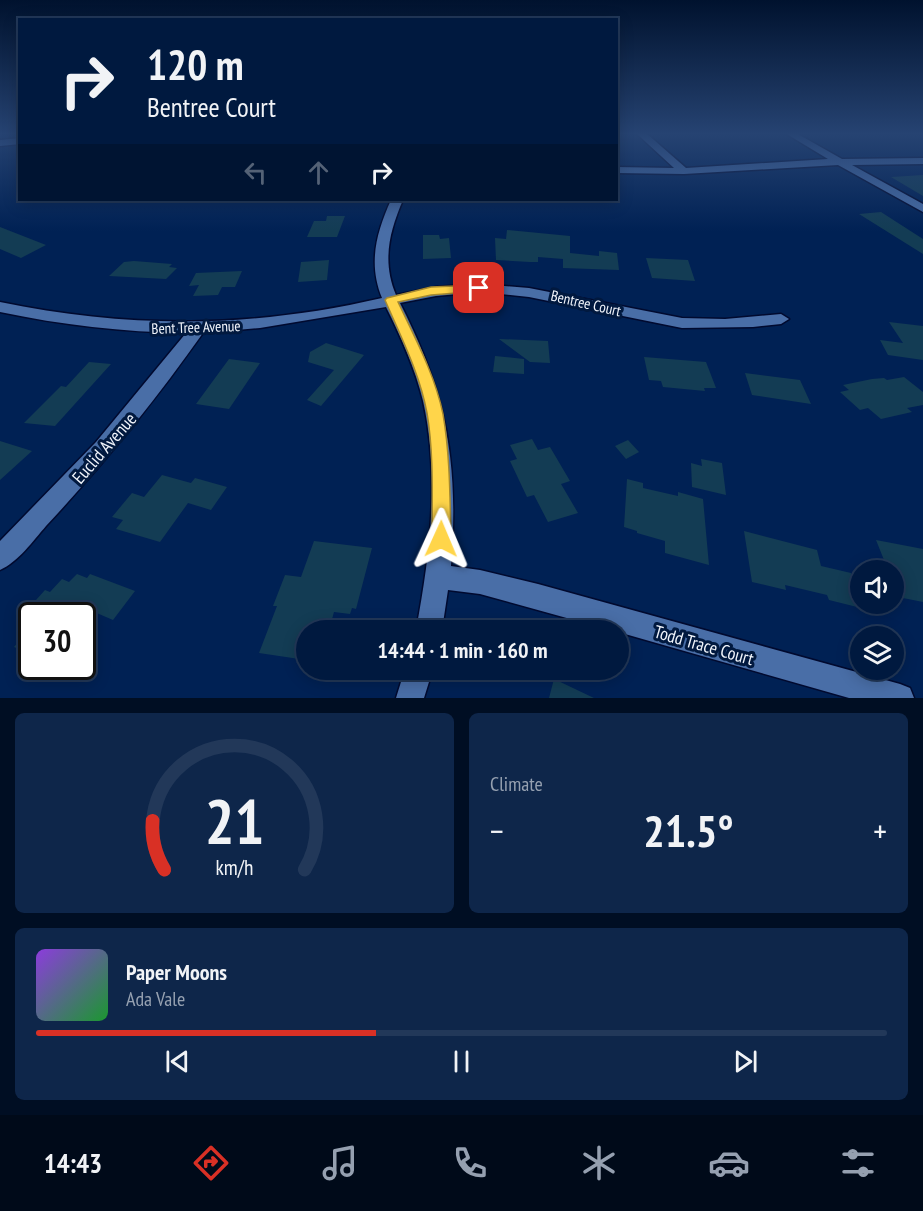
<!DOCTYPE html>
<html lang="en">
<head>
<meta charset="utf-8">
<style>
	body { margin:0; font-family:"PT Sans Narrow",sans-serif; background:#0e264a; color:#f1f3f6; height:100vh; display:flex; flex-direction:column; font-size:22px; white-space:nowrap }
	* { box-sizing:border-box; margin:0 }
	p { font-size:20px; color:#95a0b0 }
	.icon { flex:none; width:33px; height:33px; fill:none; stroke:currentColor; stroke-width:2; stroke-linecap:round; stroke-linejoin:round }
	.map { position:relative; height:698px; overflow:hidden }
	.side { display:flex; flex-direction:column; gap:15px; padding:15px; background:#000e23; flex:1 }
	.side>* { flex:none }
	.hud { position:absolute; left:18px; top:18px; width:600px; height:183px; border-radius:0px; box-shadow:0 3px 15px #0003,0 0 0 2px #223859; background:#00193f; color:#f1f3f6; overflow:hidden }
	.controls { position:absolute; left:850px; top:560px; display:grid; gap:12px }
	.controls a { display:grid; place-items:center; width:54px; height:54px; border-radius:50%; background:#00193f; box-shadow:0 3px 15px #0003,0 0 0 2px #223859; font-size:30px }
	.speed { position:absolute; left:18px; top:602px; display:flex; gap:12px; font-size:30px; font-weight:700; text-align:center }
	.speed>* { display:grid; place-content:center; width:78px; height:78px; border-radius:50%; background:#00193f; box-shadow:0 3px 15px #0003,0 0 0 2px #223859; line-height:1 }
	.speed .limit { border:3px solid #111; border-radius:9px; background:#fff; color:#111 }
	.pin { position:absolute; display:grid; place-items:center; width:51px; height:51px; color:#fff; margin:-26px; border-radius:12px; box-shadow:0 3px 9px #0006 }
	.me { position:absolute; width:66px; margin:-33px; rotate:1deg; stroke-linejoin:round; filter:drop-shadow(0 0 4px #0008) }
	.turn { display:flex; align-items:center; gap:21px; height:126px; padding:0 30px; font-size:27px }
	.turn .icon { width:78px; height:78px; stroke-width:2.5 }
	.turn b { display:block; font-size:42px; line-height:51px }
	.lanes { display:flex; align-items:center; height:57px; padding:0 30px; background:#0003; justify-content:center; gap:30px; direction:ltr }
	.lanes .off { opacity:.35 }
	.big { font-size:45px; font-weight:700; line-height:1.1 }
	.side .tile { flex:1; display:flex; flex-direction:column; justify-content:center; gap:9px; min-width:0; padding:0 21px; border-radius:9px; background:#0e264a }
	.side .dial { align-items:center; gap:0 }
	.dial svg { height:156px; overflow:visible; fill:none; stroke:#223859; stroke-width:7; stroke-linecap:round; text-anchor:middle }
	.dial text { fill:#f1f3f6; stroke:none }
	.song { display:flex; align-items:center; gap:18px }
	.cover { width:72px; height:72px; border-radius:9px; background:linear-gradient(135deg,hsl(270 70% 55%),hsl(130 70% 35%)) }
	.played { height:6px; border-radius:3px; background:linear-gradient(90deg,#d93025 40%,#223859 40%) }
	.keys { display:flex; justify-content:space-around; direction:ltr }
	.heat { display:flex; justify-content:space-between; align-items:center; font-size:33px; direction:ltr }
	.side .tiles { flex:1; display:grid; gap:15px; grid-template-columns:1fr 1fr }
	.tile:last-child { grid-column:span 2 }
	.trip { position:absolute; left:296px; top:620px; width:333px; height:60px; border-radius:30px; background:#00193f; box-shadow:0 3px 15px #0003,0 0 0 2px #223859; font-weight:700; line-height:60px; text-align:center }
	.tab-bar { display:flex; height:96px; justify-content:space-around; align-items:center; background:#000a19; color:#95a0b0 }
	.tab-bar .icon { width:42px; height:42px }
	.tab-bar .selected { color:#d93025 }
	.tab-bar b { font-size:27px; color:#f1f3f6 }
	.map>svg:first-child { display:block }
	.building { fill:#133c54 }
	.lines { fill:none; stroke-linecap:round; stroke-linejoin:round }
	.street-casing { stroke:#000a2f; stroke-width:3 }
	.street { fill:#496ea7; fill-rule:evenodd }
	.route { fill:#ffd54a; stroke:#a68a30; stroke-width:1.5 }
	.labels { text-anchor:middle; dominant-baseline:central; stroke-width:6; stroke-linejoin:round; paint-order:stroke }
	.street-label { font-size:15px; fill:#f1f5fc; stroke:#01193f }
	.near-street-label { font-size:18px; fill:#f1f5fc; stroke:#01193f }
</style>
</head>
<body>
<div class="map">
<svg width="923" height="698" viewBox="0 0 923 698">
	<rect width="100%" height="100%" fill="#002154"/>
	<path class="building" d="M923 175V196L891 177Z
		M881 212 923 239V254L859 214Z
		M327 216H345L337 237H307L314 221H326Z
		M0 227 46 245 21 258 0 249Z
		M507 230 570 236V253L599 256V251L617 253 619 270 563 268V259L538 257V262H530L496 260 495 238 506 239Z
		M423 235H439L440 239 449 238 451 258 423 259Z
		M646 258 688 260 695 281 652 278Z
		M329 260 327 280 298 282 301 262Z
		M134 261 172 264 169 267 177 268 166 279 109 276 124 262Z
		M242 271 235 287H222L218 295 193 296 199 285 189 286 196 273Z
		M889 322 923 326V360L888 355 880 340 903 343Z
		M499 339 548 341 550 363 530 362Z
		M326 343 364 355 321 406 307 400 334 370 308 362 310 352Z
		M495 356 524 359V374L493 372Z
		M644 357 706 362 716 388H704L705 391 663 387 661 381 649 380Z
		M229 359 260 363 229 409 196 404Z
		M89 362 111 364 55 426 24 423 61 386 66 387Z
		M745 373 800 380 811 404 752 395Z
		M904 377 923 392V405L907 408 912 412 881 419 868 408 860 410 840 392 849 390 843 385 872 379 884 378 887 380Z
		M532 439 538 450 550 447 570 481 561 484 578 513 548 522 534 495 527 497 510 461 517 459 510 445Z
		M628 440 639 452 626 459 615 446Z
		M0 441 32 451 0 480Z
		M701 459 722 463 726 495 692 487 691 463 702 466Z
		M162 475 191 483 195 478 227 487 211 510 188 503 160 542 116 529 123 520 112 517 132 493 144 497Z
		M627 479 643 483V488L678 496V492L703 499 709 565 665 553V541L637 533V531L624 527Z
		M744 531 817 550 821 566 851 573 861 608 829 600 827 595 785 585 786 590 752 582Z
		M876 540 923 549V602L898 597 894 586V570H888Z
		M314 541 372 548 356 609 352 608 350 614 334 612 329 630H306V660L259 653 277 606H273L285 575 301 577Z
		M77 574 87 578 90 574 135 591 113 620 92 611 88 615H38L27 610 45 590 50 592 62 579 69 582Z
		M32 627V654L14 647Z
		M554 679 594 698H549Z"/>
	<g class="lines">
		<defs>
			<path id="street" d="M636 133H646L686 168 828 159 785 133H796L842 159 923 158V164L852 165 923 204V212L838 165 684 174 616 173V167L674 168Z
				M20 138V144L0 146V140Z
				M391 200H403C389 232 382 262 396 295L436 287 481 284 529 288 682 318 725 319 781 314 789 319 781 324 753 327 682 328 529 297 481 292 436 296 400 303C447 395 459 463 451 566L480 570 538 584 900 684 910 688 914 698H849L618 632V630H610L480 594 448 590 442 630H416C430 555 440 477 423 401 415 368 401 337 386 307L260 328 203 333C155 401 103 465 46 526 33 541 18 562 0 570V541L96 442 186 333C122 332 62 325 0 312V302C130 329 253 328 382 298 368 264 376 233 391 200Z
				M405 669H433L424 698H396Z"/>
		</defs>
		<use href="#street" class="street-casing"/>
		<use href="#street" class="street"/>
	</g>
	<linearGradient id="sky" x2="0" y2="1"><stop stop-color="#00122e"/><stop offset="0.58" stop-color="#264372"/><stop offset="1" stop-color="#264372" stop-opacity="0"/></linearGradient>
	<rect width="923" height="231" fill="url(#sky)"/>
	<path class="route" d="M479 285 485 288 483 291 431 295 398 302C415 338 435 375 443 414 450 454 450 498 451 539L448 545 441 548 435 545 432 539C432 498 434 454 427 413 420 374 401 337 385 300L387 298 431 287Z"/>
	<g class="labels">
		<g class="street-label">
			<text transform="translate(586 303) rotate(13)">Bentree Court</text>
			<text transform="translate(196 327) rotate(-2)">Bent Tree Avenue</text>
		</g>
		<g class="near-street-label">
			<text transform="translate(104 448) rotate(-49)">Euclid Avenue</text>
			<text transform="translate(704 645) rotate(16)">Todd Trace Court</text>
		</g>
	</g>
</svg>
<div class="controls">
<a><svg class="icon" aria-label="sound" viewBox="0 0 24 24"><path d="M4 9h4l5-4v14l-5-4H4zM17 9q2 3 0 6"/></svg></a>
<a><svg class="icon" aria-label="layers" viewBox="0 0 24 24"><path d="M12 4l9 5-9 5-9-5zM3 14l9 5 9-5"/></svg></a>
</div>
<div class="speed"><div class="limit">30</div></div>
<div class="pin" style="left:479px;top:288px;background:#d93025"><svg class="icon" aria-label="arrive" viewBox="0 0 24 24"><path d="M6 21V4h12l-3 4 3 4H6"/></svg></div>
<svg class="me" style="left:441px;top:539px" viewBox="-20 -20 40 40"><path d="M0-17L14 15 0 8-14 15z" fill="#ffd54a" stroke="#fff" stroke-width="4"/></svg>
<div class="trip">14:44 · 1 min · 160 m</div>
<div class="hud">
<div class="turn"><svg class="icon" aria-label="right" viewBox="0 0 24 24"><path d="M7 20v-9h11M14 6l5 5-5 5"/></svg><div><b>120 m</b>Bentree Court</div></div>
<div class="lanes"><svg class="icon off" aria-label="left" viewBox="0 0 24 24"><path d="M17 20v-9H6M10 6l-5 5 5 5"/></svg><svg class="icon off" aria-label="ahead" viewBox="0 0 24 24"><path d="M12 20V5M6 11l6-6 6 6"/></svg><svg class="icon" aria-label="right" viewBox="0 0 24 24"><path d="M7 20v-9h11M14 6l5 5-5 5"/></svg></div>
</div>
</div>
<section class="side">
<div class="tiles">
<div class="tile dial"><svg viewBox="0 0 100 80">
<path d="M14 69A42 42 0 1 1 86 69"/>
<path d="M14 69A42 42 0 0 1 8 44" stroke="#d93025"/>
<text x="50" y="56" font-size="32" font-weight="700">21</text>
<text x="50" y="72" font-size="11">km/h</text>
</svg></div>
<div class="tile"><p>Climate</p>
<div class="heat"><a>−</a><b class="big">21.5°</b><a>+</a></div>
</div>
<div class="tile">
<div class="song"><i class="cover"></i><div><b>Paper Moons</b><p>Ada Vale</p></div></div>
<div class="played"></div>
<div class="keys"><svg class="icon" aria-label="previous" viewBox="0 0 24 24"><path d="M18 5L8 12l10 7zM5 5v14"/></svg><svg class="icon" aria-label="pause" viewBox="0 0 24 24"><path d="M8 5v14M16 5v14"/></svg><svg class="icon" aria-label="next" viewBox="0 0 24 24"><path d="M6 5l10 7-10 7zM19 5v14"/></svg></div>
</div>
</div>
</section>
<nav class="tab-bar">
<b>14:43</b>
<svg class="icon selected" aria-label="directions" viewBox="0 0 24 24"><path d="M12 3l9 9-9 9-9-9zM9 14v-3h6M13 9l2 2-2 2"/></svg>
<svg class="icon" aria-label="music" viewBox="0 0 24 24"><path d="M9 18V5l10-2v13"/><circle cx="6" cy="18" r="3"/><circle cx="16" cy="16" r="3"/></svg>
<svg class="icon" aria-label="phone" viewBox="0 0 24 24"><path d="M5 4h4l2 5-3 2q2 4 5 5l2-3 5 2v4C11 20 4 13 5 4z"/></svg>
<svg class="icon" aria-label="climate" viewBox="0 0 24 24"><path d="M12 3v18M4 7l16 10M4 17L20 7"/></svg>
<svg class="icon" aria-label="car" viewBox="0 0 24 24"><path d="M5 17H2v-5l4-1 3-4h7l3 4 3 1v5h-3M9 17h6M6 11h13"/><circle cx="7" cy="17" r="2"/><circle cx="17" cy="17" r="2"/></svg>
<svg class="icon" aria-label="filters" viewBox="0 0 24 24"><path d="M4 7h16M4 17h16"/><circle cx="9" cy="7" r="2"/><circle cx="15" cy="17" r="2"/></svg>
</nav>
</body>
</html>
